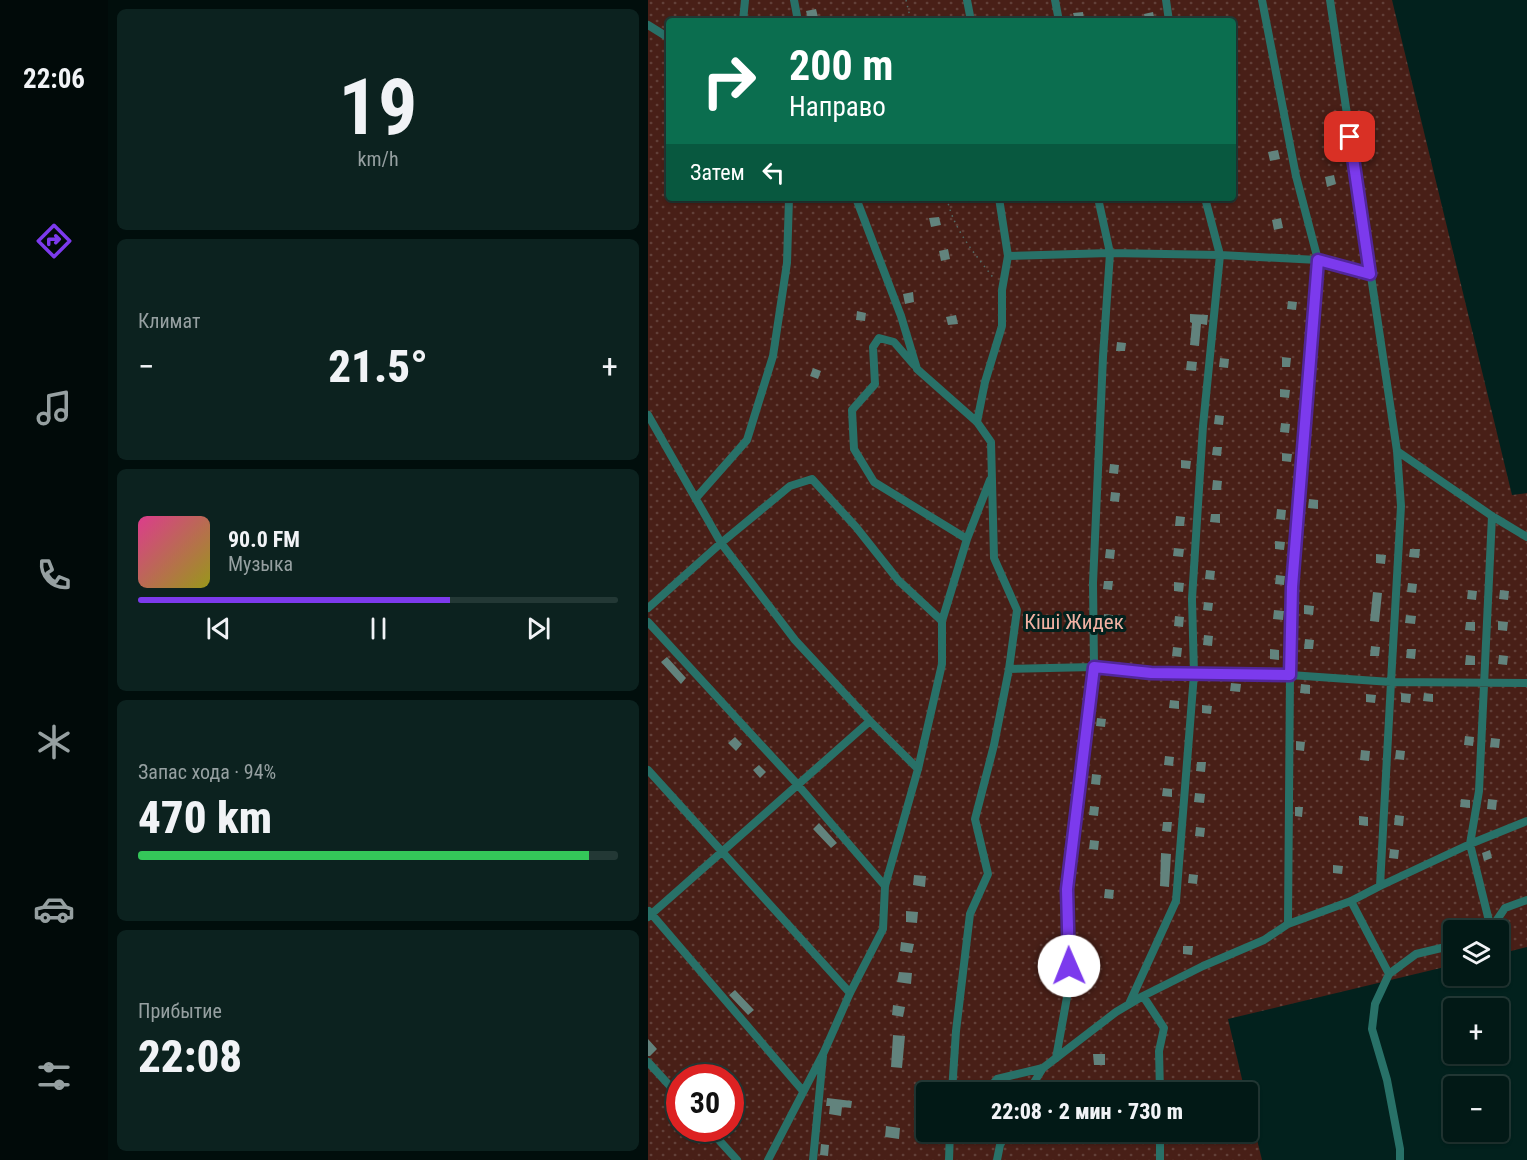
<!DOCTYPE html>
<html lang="ru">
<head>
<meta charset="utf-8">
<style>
	body { margin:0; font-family:"Roboto Condensed",sans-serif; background:#0c221f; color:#f1f3f6; height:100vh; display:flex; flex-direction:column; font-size:22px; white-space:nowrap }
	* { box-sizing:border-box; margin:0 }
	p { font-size:20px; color:#96a0a1 }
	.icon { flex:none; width:33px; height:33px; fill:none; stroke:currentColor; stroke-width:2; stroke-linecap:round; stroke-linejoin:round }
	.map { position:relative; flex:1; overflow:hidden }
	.sheet { display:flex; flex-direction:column; gap:9px; padding:9px; background:#010e0c; width:540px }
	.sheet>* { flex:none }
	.guide { position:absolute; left:18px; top:18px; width:570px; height:183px; border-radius:6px; box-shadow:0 2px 4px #0004,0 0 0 2px #233835; background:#0b6e4f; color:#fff; overflow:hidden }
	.buttons { position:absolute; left:795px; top:920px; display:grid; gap:12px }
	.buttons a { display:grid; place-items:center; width:66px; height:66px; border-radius:6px; background:#021916; box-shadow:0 2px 4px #0004,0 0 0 2px #233835; font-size:30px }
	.speed { position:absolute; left:18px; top:1064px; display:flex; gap:12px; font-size:30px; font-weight:700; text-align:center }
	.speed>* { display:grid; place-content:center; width:78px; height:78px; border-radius:50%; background:#021916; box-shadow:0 2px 4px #0004,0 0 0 2px #233835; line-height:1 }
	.speed .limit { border:9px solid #d22; background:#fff; color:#111 }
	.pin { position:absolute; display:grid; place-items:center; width:51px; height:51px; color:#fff; margin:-26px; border-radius:12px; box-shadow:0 3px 9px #0006 }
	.me { position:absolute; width:66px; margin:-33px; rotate:359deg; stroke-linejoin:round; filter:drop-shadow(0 0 4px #0008) }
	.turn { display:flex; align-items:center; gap:21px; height:126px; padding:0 24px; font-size:27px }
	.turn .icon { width:78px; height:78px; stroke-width:2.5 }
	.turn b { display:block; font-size:42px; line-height:51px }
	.then { display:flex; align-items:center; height:57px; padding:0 24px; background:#0003; gap:12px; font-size:22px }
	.big { font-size:45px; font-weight:800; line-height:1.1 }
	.sheet .widget { flex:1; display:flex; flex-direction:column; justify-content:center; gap:9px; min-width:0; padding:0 21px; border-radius:9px; background:#0c221f }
	.sheet .dial { align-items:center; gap:0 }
	.dial b { font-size:78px; line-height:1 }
	.song { display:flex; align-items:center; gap:18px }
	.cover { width:72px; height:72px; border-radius:9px; background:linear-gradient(135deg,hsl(330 70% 55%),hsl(60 70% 35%)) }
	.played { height:6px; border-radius:3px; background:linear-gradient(90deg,#7c3aed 65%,#233835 65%) }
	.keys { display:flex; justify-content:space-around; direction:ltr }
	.heat { display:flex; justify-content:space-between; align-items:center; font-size:33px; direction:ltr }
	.charge { height:9px; border-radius:4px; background:linear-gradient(90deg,#34c759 94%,#233835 0) }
	.trip { position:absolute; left:268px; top:1082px; width:342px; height:60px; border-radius:6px; background:#021916; box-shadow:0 2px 4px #0004,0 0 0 2px #233835; font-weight:800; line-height:60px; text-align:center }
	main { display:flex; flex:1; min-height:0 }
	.tab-bar { display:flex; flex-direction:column; width:108px; justify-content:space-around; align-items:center; background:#010a09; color:#96a0a1 }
	.tab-bar .icon { width:42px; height:42px }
	.tab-bar .active { color:#7c3aed }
	.tab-bar b { font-size:27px; color:#f1f3f6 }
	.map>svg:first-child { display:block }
	.park { fill:url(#park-dots); fill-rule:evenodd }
	.building { fill:#62837d }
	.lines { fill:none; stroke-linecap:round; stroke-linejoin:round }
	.path { stroke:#526c68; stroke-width:1.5; stroke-dasharray:1.5 4.5; stroke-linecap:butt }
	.street { stroke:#287168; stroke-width:8 }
	.route-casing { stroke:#51269a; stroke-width:15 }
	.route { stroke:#7c3aed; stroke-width:10 }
	.labels { text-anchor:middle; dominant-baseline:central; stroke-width:6; stroke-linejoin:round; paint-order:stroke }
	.park-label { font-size:21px; fill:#f2b1a3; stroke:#02211d }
</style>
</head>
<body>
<main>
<nav class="tab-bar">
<b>22:06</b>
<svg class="icon active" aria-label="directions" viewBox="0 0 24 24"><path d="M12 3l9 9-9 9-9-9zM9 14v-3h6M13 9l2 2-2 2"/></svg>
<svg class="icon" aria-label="music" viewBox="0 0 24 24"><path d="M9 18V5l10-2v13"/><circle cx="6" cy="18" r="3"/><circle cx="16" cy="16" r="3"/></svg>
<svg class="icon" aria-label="phone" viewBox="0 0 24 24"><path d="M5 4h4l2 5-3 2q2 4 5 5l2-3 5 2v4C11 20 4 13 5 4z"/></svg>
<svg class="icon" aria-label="climate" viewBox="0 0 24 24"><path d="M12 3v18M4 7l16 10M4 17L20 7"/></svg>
<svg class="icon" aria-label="car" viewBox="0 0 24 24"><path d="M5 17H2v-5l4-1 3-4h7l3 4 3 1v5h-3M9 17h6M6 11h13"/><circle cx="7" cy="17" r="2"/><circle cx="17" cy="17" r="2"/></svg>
<svg class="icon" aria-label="filters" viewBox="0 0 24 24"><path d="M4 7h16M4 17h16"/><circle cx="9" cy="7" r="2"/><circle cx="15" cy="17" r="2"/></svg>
</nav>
<section class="sheet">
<div class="widget dial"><b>19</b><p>km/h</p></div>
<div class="widget"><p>Климат</p>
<div class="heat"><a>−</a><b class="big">21.5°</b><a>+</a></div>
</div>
<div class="widget">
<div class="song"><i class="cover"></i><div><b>90.0 FM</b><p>Музыка</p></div></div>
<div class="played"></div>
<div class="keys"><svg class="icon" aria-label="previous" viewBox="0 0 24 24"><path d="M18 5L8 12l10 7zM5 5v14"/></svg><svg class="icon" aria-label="pause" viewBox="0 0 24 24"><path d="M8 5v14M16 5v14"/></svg><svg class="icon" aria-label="next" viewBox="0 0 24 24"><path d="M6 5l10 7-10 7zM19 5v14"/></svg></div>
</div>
<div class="widget"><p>Запас хода · 94%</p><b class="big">470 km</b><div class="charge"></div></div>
<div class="widget"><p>Прибытие</p><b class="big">22:08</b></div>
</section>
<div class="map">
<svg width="879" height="1160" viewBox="0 0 879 1160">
	<defs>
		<pattern id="park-dots" width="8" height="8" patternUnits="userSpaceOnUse" patternTransform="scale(1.5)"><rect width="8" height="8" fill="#481f17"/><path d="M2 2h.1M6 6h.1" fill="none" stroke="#624039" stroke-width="1.8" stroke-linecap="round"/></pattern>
	</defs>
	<rect width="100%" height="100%" fill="#02211d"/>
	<path class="park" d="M0 0H744L864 495 879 493V947L851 954 850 930H806L805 965 580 1019 597 1092H279V1131H600V1103L614 1160H0ZM21 21H585V198H21ZM32 1077H82V1128H32Z"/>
	<path class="building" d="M168 9 170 17 160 19 158 11Z
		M435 12 436 21H427L425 13Z
		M505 12 507 21H497L496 14Z
		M630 150 632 159 622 161 620 152Z
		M686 175 688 184 679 187 677 177Z
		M291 217 293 225 283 227 281 218Z
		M633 218 635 228 626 230 624 220Z
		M300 249 302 259 293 261 291 251Z
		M265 292 266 302 257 304 255 294Z
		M640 301 649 302 648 310 639 309Z
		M209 311 218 313 217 321 208 320Z
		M542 314 560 315 559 325 553 324 551 346 542 345 544 323 542 322Z
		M308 315 310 324 300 325 298 317Z
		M469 342 478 343 477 351H468Z
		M634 357 643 358 642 367H634Z
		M572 358 581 359 580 368 571 367Z
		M539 361 549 362 548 371 538 370Z
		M165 368 173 371 170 379 162 376Z
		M632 389 642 390 641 398 632 397Z
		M567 415 576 416 575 425 566 424Z
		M633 423 642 424 641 433 632 432Z
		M565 447H574L573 456 564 455Z
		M634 453 644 454 643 462 634 461Z
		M533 460 543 461 542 469 533 468Z
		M462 464 471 465 470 474 461 473Z
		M565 480 574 481 573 490H564Z
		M463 492 472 493 471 502 462 501Z
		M661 499 670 500V509L660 508Z
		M629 509 638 510 637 520 628 519Z
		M563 514H572V523L562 522Z
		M528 516 537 517 536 526H527Z
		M627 541 637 542 636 550 627 549Z
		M526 548 536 549 535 557 525 556Z
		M458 549 467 550 466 559 457 558Z
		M762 549H772L771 558 761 557Z
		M728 554 738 555 737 564 728 563Z
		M558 570 567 571 566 580 557 579Z
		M628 575 637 576 636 585 627 584Z
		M456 581H465L464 590 455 589Z
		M526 582 536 583 535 592 526 591Z
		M760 583 769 584 768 593 759 592Z
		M820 590 829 591 828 600 819 599Z
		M852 590 861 591 860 600 851 599Z
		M725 592 734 593 731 622 722 621Z
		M556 602 565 603 564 611 555 610Z
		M656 605 666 606 665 615 656 614Z
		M626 610 636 611 635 620 625 619Z
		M456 614 465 615 464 625 455 624Z
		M758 615 768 616 767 624 757 623Z
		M527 616 536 617 535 627 526 626Z
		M850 621 860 622 859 631 850 630Z
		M818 622H827V631L817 630Z
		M556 635 565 636 564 646 555 645Z
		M657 639 666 640 665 649H656Z
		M723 646 732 647 731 656H722Z
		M525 647 534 648 533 657 524 656Z
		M622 649 631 650V660L622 659Z
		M759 649H768L767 659 758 658Z
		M818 655 827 656V665H817Z
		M851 655 860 656 859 665 850 664Z
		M19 657 38 678 33 684 13 662Z
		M583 683 593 684 592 692 582 691Z
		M653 684 662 685V694L652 693Z
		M753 693 763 694 762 703 753 702Z
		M776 693 785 694V702L775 701Z
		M718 694 728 695 727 703 718 702Z
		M522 700 531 701V709L521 708Z
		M554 705 564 706 563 714 554 713Z
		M449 718 458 719 457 727 448 726Z
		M817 736 826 737 825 746 816 745Z
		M87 737 94 744 88 751 80 743Z
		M843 738 852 739 851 748 842 747Z
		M648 741 657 742 656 751 648 750Z
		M713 750 722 751 721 761 712 760Z
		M748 750 757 751 756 760 747 759Z
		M517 756 526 757 525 766 516 765Z
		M549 762H558L557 772 548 771Z
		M111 765 118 772 112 778 105 770Z
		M444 774 453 775 452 785 443 784Z
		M515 788 524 789V797L514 796Z
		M547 793 557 794 556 803 546 802Z
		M813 799 822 800V808L812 807Z
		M840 799 849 800 848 810 839 809Z
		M442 806 451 807 450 816 441 815Z
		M647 807H655L654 817 647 816Z
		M747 815 756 816 755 826 746 825Z
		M711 816 720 817V826L711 825Z
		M515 822H524L523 832 514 831Z
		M171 823 189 843 183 848 165 829Z
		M548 827 557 828 556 837 547 836Z
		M442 840 451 841 450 850 441 849Z
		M742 849 751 850 750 859 741 858Z
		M842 850 844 858 836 861 834 853Z
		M513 853 523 854 521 887 512 886Z
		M685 865 695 866 694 874 685 873Z
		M541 874 550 875 549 884 540 883Z
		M266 875 278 876 277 887 265 885Z
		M457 889 466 890 465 899 456 898Z
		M258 911 270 912 269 923 258 922Z
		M253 942 266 944 264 953 252 951Z
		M535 946H545L544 955 535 954Z
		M251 972 264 973 263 984 249 982Z
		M87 990 106 1010 100 1015 81 995Z
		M245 1005 257 1007 255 1017 244 1015Z
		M245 1035 257 1036 254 1068 243 1067Z
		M0 1039 9 1049 2 1056H0Z
		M445 1054H457V1065H446Z
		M179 1098 204 1101 203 1108 194 1107 193 1116 181 1114 182 1106H178Z
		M238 1126 252 1128 251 1139 237 1137Z
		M173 1144 181 1145 180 1156 172 1155Z"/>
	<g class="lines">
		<path class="path" d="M258 0 263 21
			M299 198C305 230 328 255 347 280"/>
		<path class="street" d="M146 0 150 21
			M319 0 323 21
			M407 0 411 21
			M518 0 521 21
			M614 0 648 176 670 260 644 587 642 675 640 924
			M95 21 97 0
			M0 25 21 38
			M208 198 253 316 269 369 329 422 343 442 346 558 369 610 361 669 346 745 327 819 340 874 322 914 308 1031 304 1092
			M360 256 462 253 572 255 670 260 722 274
			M266 365 246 342 231 338 225 347 227 384 204 410 206 449 226 482 319 539
			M0 415 73 543 147 640 222 721 270 769
			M329 422 337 382 354 326V290L360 256 351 198
			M749 451 844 516 879 537
			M48 498 99 440 125 356 139 263 141 198
			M0 608 73 543 142 486 164 479 208 527 250 580 294 621
			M0 622 150 785 237 886
			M361 669 446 667 503 673 642 675 743 682 879 683
			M0 770 202 993
			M732 886 822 844 879 821
			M703 901 741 974
			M1 911 155 1091
			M0 917 222 721
			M843 929 822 844 831 791 844 516
			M842 930 857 908 879 900
			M495 996 516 1028 511 1051 512 1092
			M481 1004 528 901 546 674 544 599 555 426 572 255 557 198
			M408 1058 421 986 419 889 446 667 445 583 455 357 462 253 450 198
			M0 1062 32 1097
			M338 1092 349 1079 395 1068 468 1012 495 996 555 966 616 940 640 924 703 901 732 886 743 682 753 506 749 451 682 0
			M380 1092 395 1068
			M60 1128 89 1160
			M120 1160 176 1052 202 993 235 929 237 886 270 769 294 664V621L319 539 342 480
			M165 1160 175 1056
			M301 1160 302 1131
			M349 1160 352 1145 360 1131
			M512 1160V1131
			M752 1160V1149L739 1080 724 1029 727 1004 741 974 768 954 806 945"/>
	</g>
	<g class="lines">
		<defs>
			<path id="route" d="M421 966 419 889 446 667 503 673 642 675 644 587 670 260 722 274 702 137"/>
		</defs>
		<use href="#route" class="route-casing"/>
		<use href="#route" class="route"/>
	</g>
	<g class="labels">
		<g class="park-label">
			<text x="426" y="622">Кіші Жидек</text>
		</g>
	</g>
</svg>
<div class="buttons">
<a><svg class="icon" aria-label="layers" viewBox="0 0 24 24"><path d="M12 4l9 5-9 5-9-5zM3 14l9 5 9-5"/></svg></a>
<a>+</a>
<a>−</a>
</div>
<div class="speed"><div class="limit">30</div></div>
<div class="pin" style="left:702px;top:137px;background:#d93025"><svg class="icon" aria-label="arrive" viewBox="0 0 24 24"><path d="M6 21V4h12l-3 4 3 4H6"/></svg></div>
<svg class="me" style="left:421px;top:966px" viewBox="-20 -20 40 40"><circle r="19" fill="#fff"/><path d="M0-13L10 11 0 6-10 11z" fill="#7c3aed"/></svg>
<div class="trip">22:08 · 2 мин · 730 m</div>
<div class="guide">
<div class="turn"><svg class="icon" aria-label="right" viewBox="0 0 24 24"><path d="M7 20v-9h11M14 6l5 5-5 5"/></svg><div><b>200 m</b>Направо</div></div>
<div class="then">Затем<svg class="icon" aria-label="left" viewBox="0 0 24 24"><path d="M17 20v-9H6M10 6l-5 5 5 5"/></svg></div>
</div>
</div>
</main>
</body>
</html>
